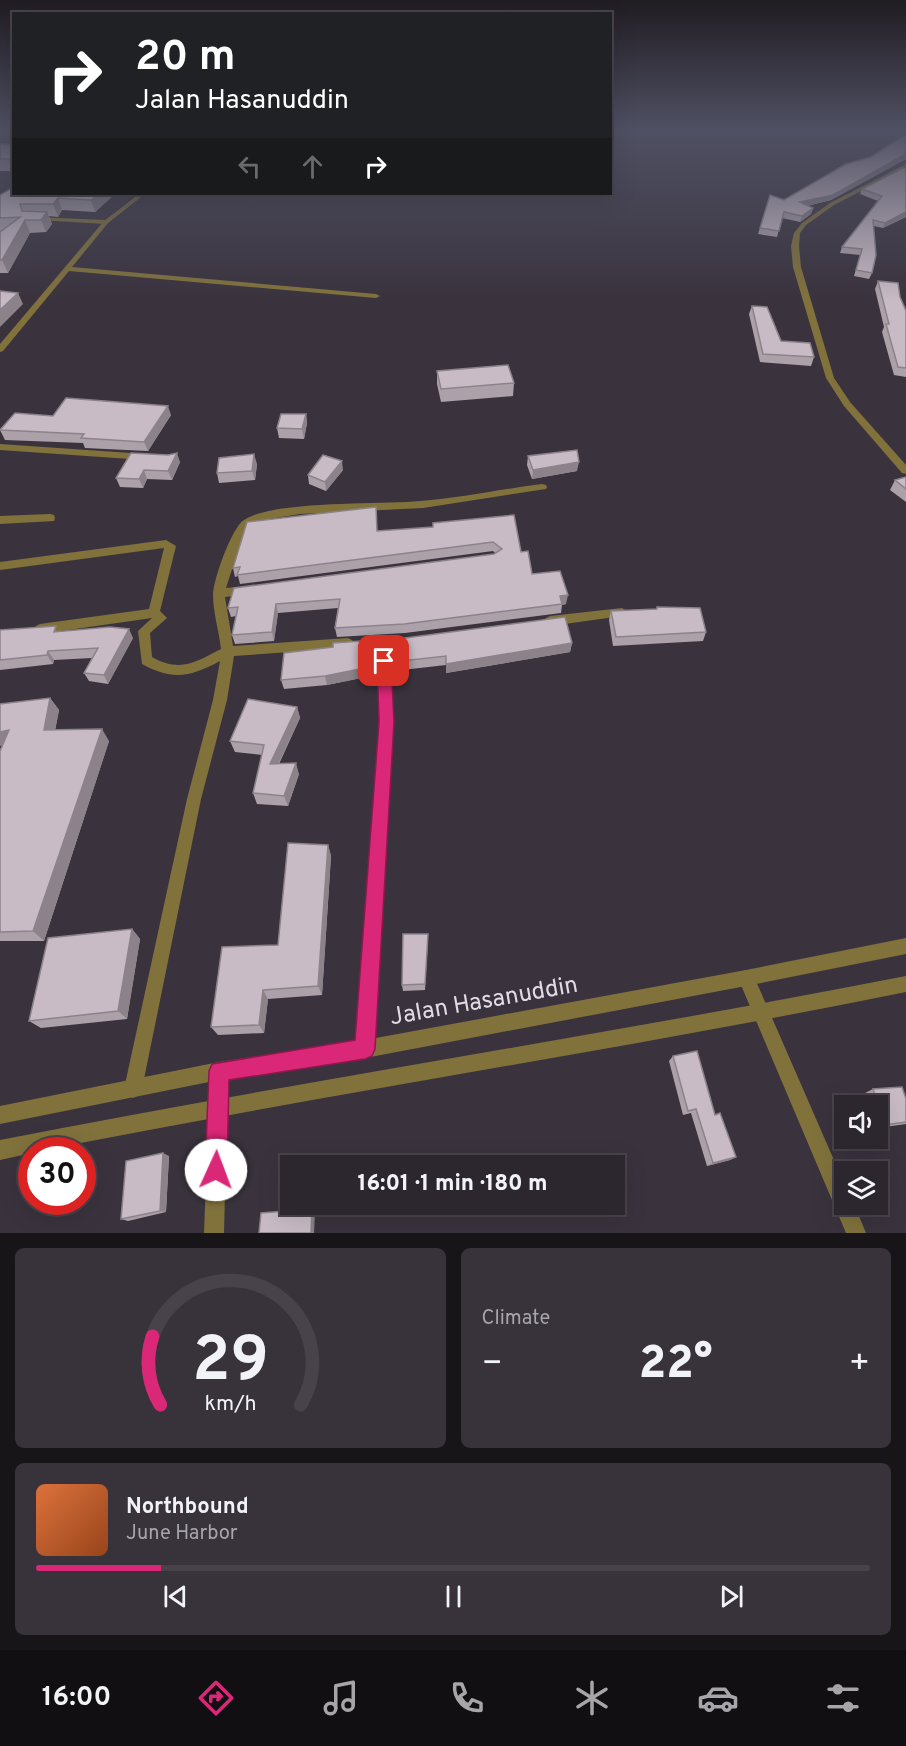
<!DOCTYPE html>
<html lang="en">
<head>
<meta charset="utf-8">
<style>
	body { margin:0; font-family:Overpass,sans-serif; background:#38323a; color:#f1f3f6; height:100vh; display:flex; flex-direction:column; font-size:22px; white-space:nowrap }
	* { box-sizing:border-box; margin:0 }
	p { font-size:20px; color:#a6a5aa }
	.icon { flex:none; width:33px; height:33px; fill:none; stroke:currentColor; stroke-width:2; stroke-linecap:round; stroke-linejoin:round }
	.map { position:relative; height:1233px; overflow:hidden }
	.side { display:flex; flex-direction:column; gap:15px; padding:15px; background:#181519; flex:1 }
	.side>* { flex:none }
	.guide { position:absolute; left:12px; top:12px; width:600px; height:183px; border-radius:0px; box-shadow:0 6px 24px #0002,0 0 0 2px #48434a; background:#202124; color:#fff; overflow:hidden }
	.fabs { position:absolute; left:834px; top:1095px; display:grid; gap:12px }
	.fabs a { display:grid; place-items:center; width:54px; height:54px; border-radius:0px; background:#2c262e; box-shadow:0 6px 24px #0002,0 0 0 2px #48434a; font-size:30px }
	.speed { position:absolute; left:18px; top:1137px; display:flex; gap:12px; font-size:30px; font-weight:700; text-align:center }
	.speed>* { display:grid; place-content:center; width:78px; height:78px; border-radius:50%; background:#2c262e; box-shadow:0 6px 24px #0002,0 0 0 2px #48434a; line-height:1 }
	.speed .limit { border:9px solid #d22; background:#fff; color:#111 }
	.pin { position:absolute; display:grid; place-items:center; width:51px; height:51px; color:#fff; margin:-26px; border-radius:12px; box-shadow:0 3px 9px #0006 }
	.me { position:absolute; width:66px; margin:-33px; rotate:2deg; stroke-linejoin:round; filter:drop-shadow(0 0 4px #0008) }
	.turn { display:flex; align-items:center; gap:21px; height:126px; padding:0 24px; font-size:27px }
	.turn .icon { width:78px; height:78px; stroke-width:2.5 }
	.turn b { display:block; font-size:42px; line-height:51px }
	.lanes { display:flex; align-items:center; height:57px; padding:0 24px; background:#0003; justify-content:center; gap:30px; direction:ltr }
	.lanes .off { opacity:.35 }
	.big { font-size:45px; font-weight:800; line-height:1.1 }
	.side .card { flex:1; display:flex; flex-direction:column; justify-content:center; gap:9px; min-width:0; padding:0 21px; border-radius:9px; background:#38323a }
	.side .dial { align-items:center; gap:0 }
	.dial svg { height:156px; overflow:visible; fill:none; stroke:#48434a; stroke-width:7; stroke-linecap:round; text-anchor:middle }
	.dial text { fill:#f1f3f6; stroke:none }
	.song { display:flex; align-items:center; gap:18px }
	.cover { width:72px; height:72px; border-radius:9px; background:linear-gradient(135deg,hsl(20 70% 55%),hsl(20 70% 35%)) }
	.played { height:6px; border-radius:3px; background:linear-gradient(90deg,#db2777 15%,#48434a 15%) }
	.keys { display:flex; justify-content:space-around; direction:ltr }
	.heat { display:flex; justify-content:space-between; align-items:center; font-size:33px; direction:ltr }
	.side .tiles { flex:1; display:grid; gap:15px; grid-template-columns:1fr 1fr }
	.card:last-child { grid-column:span 2 }
	.trip { position:absolute; left:280px; top:1155px; width:345px; height:60px; border-radius:0px; background:#2c262e; box-shadow:0 6px 24px #0002,0 0 0 2px #48434a; font-weight:800; line-height:60px; text-align:center }
	.dock { display:flex; height:96px; justify-content:space-around; align-items:center; background:#120f12; color:#a6a5aa }
	.dock .icon { width:42px; height:42px }
	.dock .current { color:#db2777 }
	.dock b { font-size:27px; color:#f1f3f6 }
	.map>svg:first-child { display:block }
	.lines { fill:none; stroke-linecap:round; stroke-linejoin:round }
	.service { fill:#81723c; fill-rule:evenodd }
	.minor { fill:#81723c; fill-rule:evenodd }
	.tertiary { fill:#81723c; fill-rule:evenodd }
	.wall { fill:#aca1a9 }
	.shaded-wall { fill:#8c838a }
	.building { fill:#c8bbc5; stroke:#8c838a; stroke-width:1.5 }
	.route { fill:#db2777; stroke:#8e194d; stroke-width:1.5 }
	.labels { text-anchor:middle; dominant-baseline:central; stroke-width:6; stroke-linejoin:round; paint-order:stroke }
	.near-street-label { font-size:24px; fill:#e1dce3; stroke:#3a333e }
</style>
</head>
<body>
<div class="map">
<svg width="906" height="1233" viewBox="0 0 906 1233">
	<rect width="100%" height="100%" fill="#3a333e"/>
	<g class="lines">
		<path class="service" d="M35 217 106 220 109 222 106 224 37 220 34 218Z"/>
		<path class="minor" d="M906 164V168L834 205 806 225 800 233 799 246 801 267 834 378 850 402 906 465V474L902 473 844 406 826 378 793 267 791 246 794 233 802 223 830 203Z
			M139 194H145L108 223 72 267 376 294 380 296 376 298 69 271 3 351 0 352V344L104 221Z
			M0 444 145 454 150 457 145 460 0 450Z
			M542 484 546 485 547 487 546 489 423 508 300 514 263 520 252 525 243 535 226 588 248 586 254 590 248 594 225 597 233 646 348 638 352 640 354 643 352 646 348 648 234 656 227 700 201 799 142 1089 139 1095 133 1098 127 1095 124 1089 187 799 213 700 220 661C190 677 173 681 142 664L138 631 152 618 40 634 36 632 34 629 36 626 40 624 149 609 164 548 0 570V562L166 540 176 546 160 611 167 618 150 633 152 657C180 673 196 662 221 649 219 631 213 612 213 595 213 580 232 527 244 520 274 500 380 505 420 501 461 498 501 489 542 484Z
			M50 514 54 515 55 518 54 521 0 524V516Z
			M622 608 628 612 622 616 550 626 546 624 544 621 546 618 550 616Z
			M384 656 388 657 390 661 394 722 374 1049 371 1055 365 1058 359 1055 356 1049 380 722 378 661 380 657Z
			M746 970 752 972 844 1183V1204H854L866 1233H846L738 978 740 972Z
			M219 1062 225 1065 228 1071 224 1233H204L210 1071 213 1065Z"/>
		<path class="tertiary" d="M906 938V954L746 986 365 1058 219 1080 0 1124V1106L219 1062 365 1040 746 970Z
			M906 976V992C620 1050 331 1093 45 1150H32V1153L0 1160V1140C301 1081 605 1035 906 976Z"/>
	</g>
	<path class="wall" d="M906 135V159L831 200 807 206 813 208 811 214 800 222 782 218 777 237 758 234 770 195 784 200 871 157Z
		M0 144 14 145V171H0Z
		M906 169V217L883 228 874 226 872 273 869 279 854 276 860 255 840 253 842 247 878 201 860 194 862 189Z
		M115 194 95 212 62 210 58 217 49 216 52 224 46 232 30 233 8 273H0V195Z
		M878 281 900 297 906 311V377L894 375 882 332 884 327 875 289Z
		M752 306 781 341 814 357 811 366 760 362 749 314Z
		M437 371 514 383 513 396 441 402 437 384Z
		M306 414 307 423 304 439 279 438 277 428Z
		M171 415 148 451 85 448 83 443 5 440 0 430 53 416Z
		M131 453 180 462 172 480 147 479 143 488 120 487 116 478Z
		M528 456 577 471 532 479 527 465Z
		M257 464 255 480 219 483 217 473Z
		M343 470 326 491 309 484 308 475Z
		M906 477V502L890 490 895 480Z
		M514 515 521 552 532 574 566 604 562 605 561 613 405 633 337 637 335 628 338 608 278 613 274 641 235 644 232 635 236 616 231 617 228 608 494 554 495 553 493 551 240 584 238 576 235 577 233 568 377 516V531L433 527Z
		M657 607 706 632 703 641 613 646 609 620 611 611 656 609Z
		M0 630 59 631 133 638 108 684 89 681 84 673 92 658 54 660 53 664 0 670Z
		M333 643H572L570 652 446 673V665L393 671 390 656 383 654 376 660V675L327 685 284 689 281 680 333 647Z
		M50 698 59 710 55 730 109 741 44 941H0V751Z
		M297 707 300 718 279 764 299 774 288 806 257 804 253 793 262 755 235 752 230 741Z
		M328 845 331 856 322 995 268 999 264 1033 218 1035 211 1027 278 945Z
		M132 929 140 939 127 1019 41 1028 29 1021Z
		M428 940 425 990 403 991 402 985Z
		M673 1056 715 1115 736 1157 730 1160 707 1166 691 1113 683 1115 669 1061Z
		M873 1089 906 1099V1124L878 1128V1106H868L865 1093Z
		M169 1156 166 1212 128 1221 121 1219Z"/>
	<path class="shaded-wall" d="M906 154V159L831 200 798 208 800 202Z
		M98 194H115L95 212 91 200Z
		M58 198 62 210 58 217 53 204Z
		M813 208 811 214 800 222 802 216Z
		M47 212 52 224 46 232 41 220Z
		M906 212V217L883 228 885 223Z
		M25 220 30 233 8 273 2 260Z
		M18 293 23 304 0 327V310Z
		M168 406 171 415 148 451 144 442Z
		M306 414 307 423 304 439 302 429Z
		M177 453 180 462 172 480 168 471Z
		M254 454 257 464 255 480 252 471Z
		M342 461 343 470 326 491 325 482Z
		M579 462 577 471 532 479 533 470Z
		M144 470 147 479 143 488 139 479Z
		M568 595 566 604 562 605 560 596Z
		M276 604 278 613 274 641 272 632Z
		M129 629 133 638 108 684 104 675Z
		M572 643 570 652 446 673V664Z
		M382 645 383 654 376 660V675L327 685 325 676 375 651Z
		M48 651 54 660 53 664 47 655Z
		M50 698 59 710 53 742 44 730Z
		M297 707 300 718 273 775 270 764Z
		M102 729 109 741 44 941 33 931Z
		M9 730 19 742 0 746V732Z
		M296 763 299 774 288 806 284 796Z
		M328 845 331 856 322 995 318 986Z
		M132 929 140 939 127 1019 118 1011Z
		M263 990 268 999 264 1033 259 1025Z
		M163 1153 169 1156 166 1212 160 1211Z
		M736 1157 730 1160 707 1166 713 1163Z
		M312 1209 315 1211 314 1233H311Z"/>
	<path class="building" d="M905 135H906V154L833 195 800 202 813 208 802 216 784 212 779 231 760 228 770 195 784 200 846 164 871 157Z
		M0 144 14 145V159H0Z
		M903 168 906 169V212L885 223 873 220 876 255 872 273 856 270 862 249 842 247 882 196 862 189Z
		M14 187V194H98L91 200 58 198 53 204H20L22 211 47 212 41 220H25L2 260H0V232L20 217 0 218V195Z
		M878 281 898 283 900 297 906 311V368L898 367 886 324H889Z
		M0 291 18 293 0 310Z
		M752 306 767 307 781 341 810 343 814 357 763 354Z
		M508 365 514 383 441 389 437 371Z
		M66 398 168 406 144 442 81 438 84 434 0 430 15 413 53 416Z
		M281 414H306L302 429 277 428Z
		M577 450 579 462 533 470 528 456Z
		M131 453 168 455 177 453 168 471 144 470 139 479 116 478Z
		M254 454 252 471 217 473 219 458Z
		M323 455 342 461 325 482 308 475Z
		M906 477V489L895 480Z
		M376 507 377 531 433 527V523L514 515 521 552 528 551 532 574 560 571 568 595 560 596 562 604 404 624 335 628 340 599 276 604 272 632 232 635 238 607 228 608 234 588 494 554 502 549 493 542 237 575 240 567 233 568 247 522Z
		M657 607 700 608 706 632 616 637 611 611 657 609Z
		M565 617 572 643 446 664V656L392 662 389 647 382 645 375 651V666L325 676 281 680 284 653 333 647V643L405 638Z
		M56 626 54 632 110 627 129 629 104 675 84 673 98 648 48 651 47 655 0 660V630Z
		M50 698 44 730 102 729 33 931 0 932V751L9 730 0 732V704Z
		M248 699 297 707 270 764 296 763 284 796 253 793 264 745 230 741Z
		M288 843 328 845 318 986 263 990 259 1025 211 1027 222 947 278 945Z
		M132 929 118 1011 29 1021 48 938Z
		M403 934H428L425 984 402 985Z
		M697 1051 715 1115 720 1113 736 1157 713 1163 696 1109 688 1111 673 1056Z
		M902 1087 906 1099V1122L884 1125 873 1089Z
		M163 1153 160 1211 121 1219 126 1161Z
		M312 1209 311 1233H259L261 1213Z"/>
	<linearGradient id="sky" x2="0" y2="1"><stop stop-color="#201c22"/><stop offset="0.43" stop-color="#4f5063"/><stop offset="1" stop-color="#4f5063" stop-opacity="0"/></linearGradient>
	<rect width="906" height="301" fill="url(#sky)"/>
	<path class="route" d="M384 655 391 661 394 722 375 1049 372 1056 365 1059 229 1080 227 1170 224 1178 216 1181 208 1178 205 1170 209 1071 212 1064 355 1040 379 722 377 661Z"/>
	<g class="labels">
		<g class="near-street-label">
			<text transform="translate(484 1002) rotate(-10)">Jalan Hasanuddin</text>
		</g>
	</g>
</svg>
<div class="fabs">
<a><svg class="icon" aria-label="sound" viewBox="0 0 24 24"><path d="M4 9h4l5-4v14l-5-4H4zM17 9q2 3 0 6"/></svg></a>
<a><svg class="icon" aria-label="layers" viewBox="0 0 24 24"><path d="M12 4l9 5-9 5-9-5zM3 14l9 5 9-5"/></svg></a>
</div>
<div class="speed"><div class="limit">30</div></div>
<div class="pin" style="left:384px;top:661px;background:#d93025"><svg class="icon" aria-label="arrive" viewBox="0 0 24 24"><path d="M6 21V4h12l-3 4 3 4H6"/></svg></div>
<svg class="me" style="left:216px;top:1170px" viewBox="-20 -20 40 40"><circle r="19" fill="#fff"/><path d="M0-13L10 11 0 6-10 11z" fill="#db2777"/></svg>
<div class="trip">16:01 · 1 min · 180 m</div>
<div class="guide">
<div class="turn"><svg class="icon" aria-label="right" viewBox="0 0 24 24"><path d="M7 20v-9h11M14 6l5 5-5 5"/></svg><div><b>20 m</b>Jalan Hasanuddin</div></div>
<div class="lanes"><svg class="icon off" aria-label="left" viewBox="0 0 24 24"><path d="M17 20v-9H6M10 6l-5 5 5 5"/></svg><svg class="icon off" aria-label="ahead" viewBox="0 0 24 24"><path d="M12 20V5M6 11l6-6 6 6"/></svg><svg class="icon" aria-label="right" viewBox="0 0 24 24"><path d="M7 20v-9h11M14 6l5 5-5 5"/></svg></div>
</div>
</div>
<section class="side">
<div class="tiles">
<div class="card dial"><svg viewBox="0 0 100 80">
<path d="M14 69A42 42 0 1 1 86 69"/>
<path d="M14 69A42 42 0 0 1 10 34" stroke="#db2777"/>
<text x="50" y="56" font-size="32" font-weight="700">29</text>
<text x="50" y="72" font-size="11">km/h</text>
</svg></div>
<div class="card"><p>Climate</p>
<div class="heat"><a>−</a><b class="big">22°</b><a>+</a></div>
</div>
<div class="card">
<div class="song"><i class="cover"></i><div><b>Northbound</b><p>June Harbor</p></div></div>
<div class="played"></div>
<div class="keys"><svg class="icon" aria-label="previous" viewBox="0 0 24 24"><path d="M18 5L8 12l10 7zM5 5v14"/></svg><svg class="icon" aria-label="pause" viewBox="0 0 24 24"><path d="M8 5v14M16 5v14"/></svg><svg class="icon" aria-label="next" viewBox="0 0 24 24"><path d="M6 5l10 7-10 7zM19 5v14"/></svg></div>
</div>
</div>
</section>
<nav class="dock">
<b>16:00</b>
<svg class="icon current" aria-label="directions" viewBox="0 0 24 24"><path d="M12 3l9 9-9 9-9-9zM9 14v-3h6M13 9l2 2-2 2"/></svg>
<svg class="icon" aria-label="music" viewBox="0 0 24 24"><path d="M9 18V5l10-2v13"/><circle cx="6" cy="18" r="3"/><circle cx="16" cy="16" r="3"/></svg>
<svg class="icon" aria-label="phone" viewBox="0 0 24 24"><path d="M5 4h4l2 5-3 2q2 4 5 5l2-3 5 2v4C11 20 4 13 5 4z"/></svg>
<svg class="icon" aria-label="climate" viewBox="0 0 24 24"><path d="M12 3v18M4 7l16 10M4 17L20 7"/></svg>
<svg class="icon" aria-label="car" viewBox="0 0 24 24"><path d="M5 17H2v-5l4-1 3-4h7l3 4 3 1v5h-3M9 17h6M6 11h13"/><circle cx="7" cy="17" r="2"/><circle cx="17" cy="17" r="2"/></svg>
<svg class="icon" aria-label="filters" viewBox="0 0 24 24"><path d="M4 7h16M4 17h16"/><circle cx="9" cy="7" r="2"/><circle cx="15" cy="17" r="2"/></svg>
</nav>
</body>
</html>
